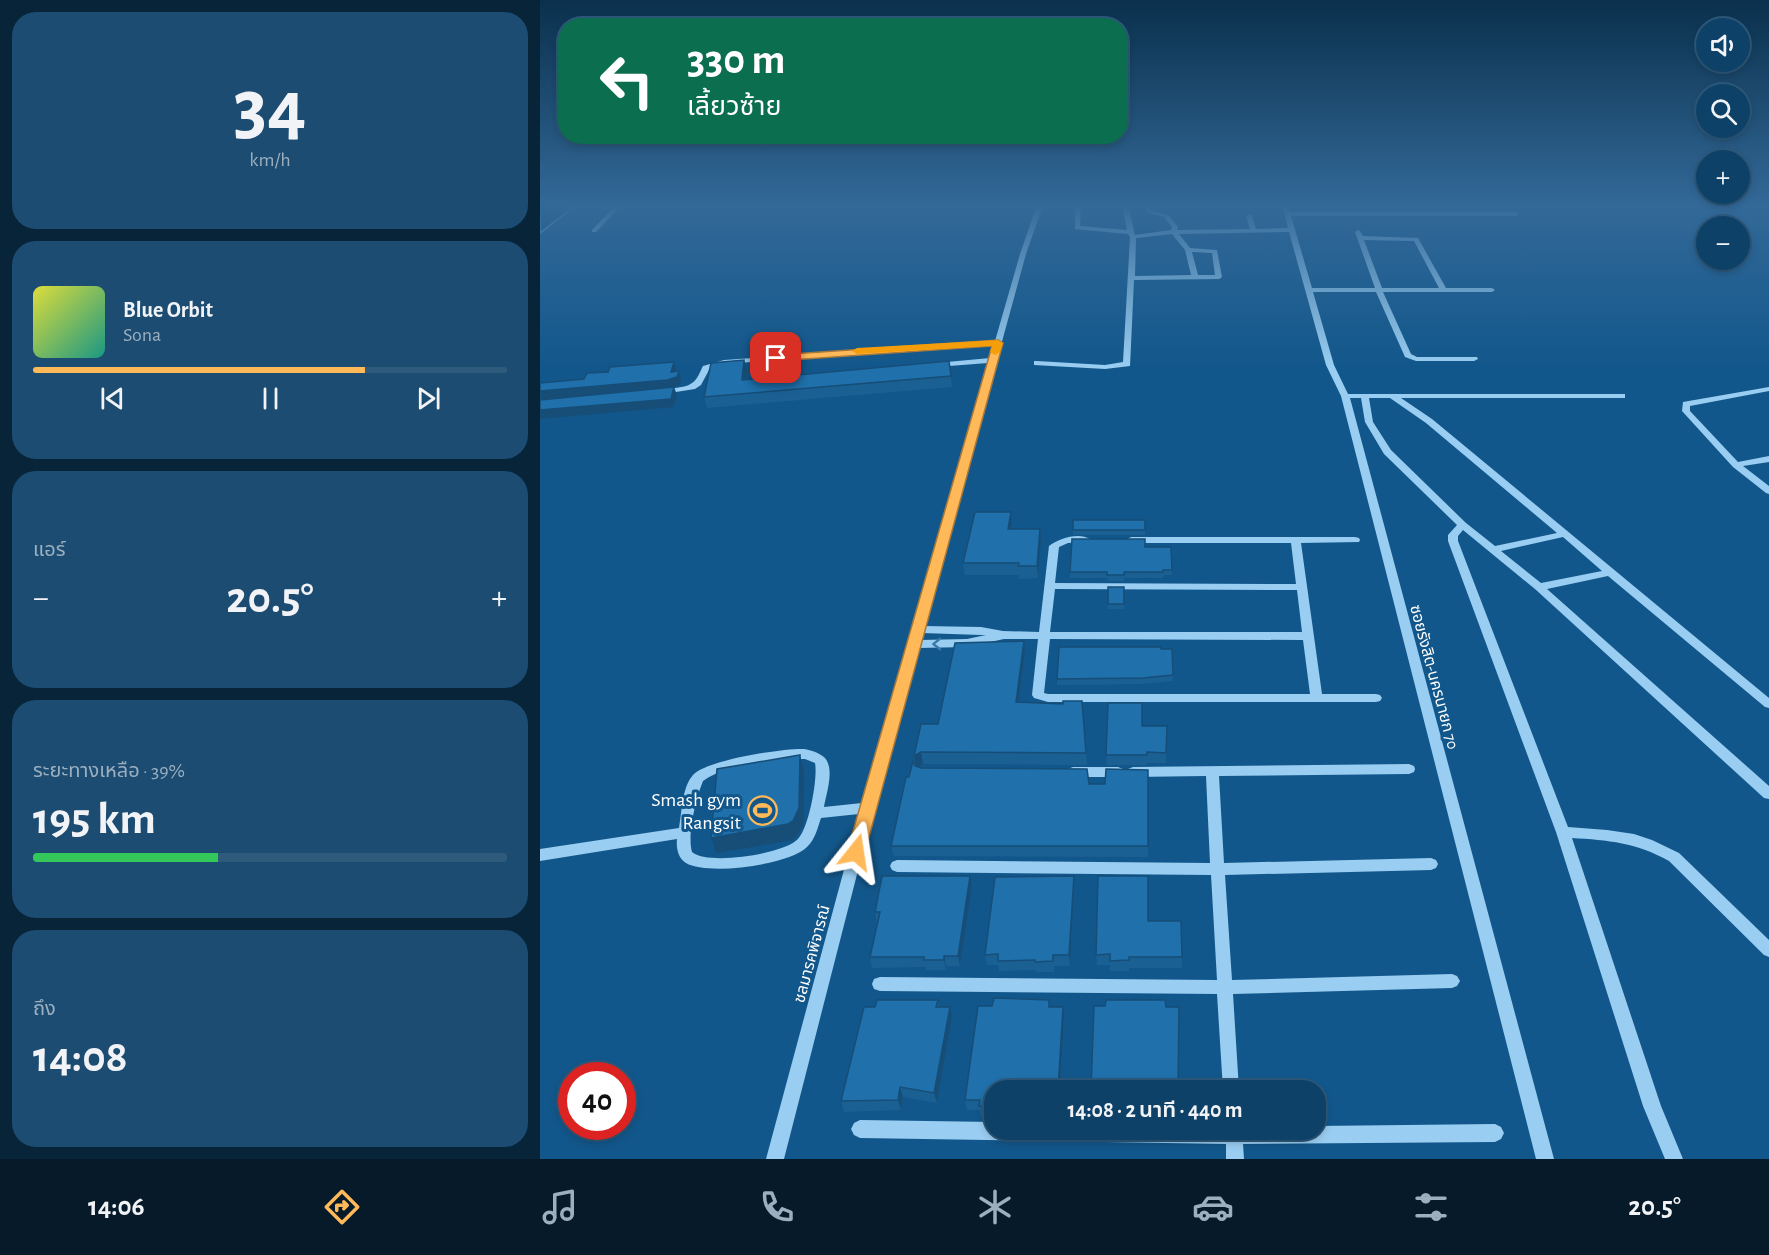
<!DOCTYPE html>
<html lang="th">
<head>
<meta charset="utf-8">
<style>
	body { margin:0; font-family:"Alegreya Sans","Noto Sans Thai",sans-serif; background:#1c4c71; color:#f1f3f6; height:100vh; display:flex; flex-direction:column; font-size:22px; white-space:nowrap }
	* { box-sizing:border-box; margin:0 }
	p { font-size:20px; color:#9bafc0 }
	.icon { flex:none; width:33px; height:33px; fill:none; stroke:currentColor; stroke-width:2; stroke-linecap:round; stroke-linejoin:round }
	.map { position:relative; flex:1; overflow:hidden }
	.sheet { display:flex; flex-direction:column; gap:12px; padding:12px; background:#082439; width:540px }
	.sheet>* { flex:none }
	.top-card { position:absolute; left:18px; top:18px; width:570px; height:126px; border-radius:24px; box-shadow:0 3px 9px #0003,0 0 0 2px #2e5a7c; background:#0b6e4f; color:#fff; overflow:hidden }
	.fabs { position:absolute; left:1156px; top:18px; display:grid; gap:12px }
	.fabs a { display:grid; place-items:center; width:54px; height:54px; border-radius:50%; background:#0e4168; box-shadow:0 3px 9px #0003,0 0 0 2px #2e5a7c; font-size:30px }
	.speed { position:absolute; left:18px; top:1062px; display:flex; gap:12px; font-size:30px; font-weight:700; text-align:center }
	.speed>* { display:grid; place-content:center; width:78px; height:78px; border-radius:50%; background:#0e4168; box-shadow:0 3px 9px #0003,0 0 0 2px #2e5a7c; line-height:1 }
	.speed .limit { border:9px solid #d22; background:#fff; color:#111 }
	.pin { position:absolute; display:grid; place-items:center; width:51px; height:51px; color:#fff; margin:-26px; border-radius:12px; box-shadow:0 3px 9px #0006 }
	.me { position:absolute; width:66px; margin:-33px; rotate:15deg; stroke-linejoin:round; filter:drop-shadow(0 0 4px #0008) }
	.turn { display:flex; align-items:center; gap:21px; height:126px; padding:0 30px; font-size:27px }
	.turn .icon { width:78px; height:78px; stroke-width:2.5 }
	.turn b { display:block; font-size:42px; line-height:51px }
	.big { font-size:45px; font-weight:600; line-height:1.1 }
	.sheet .widget { flex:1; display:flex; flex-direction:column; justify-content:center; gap:9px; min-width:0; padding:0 21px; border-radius:24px; background:#1c4c71 }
	.sheet .dial { align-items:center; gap:0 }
	.dial b { font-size:78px; line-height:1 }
	.song { display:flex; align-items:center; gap:18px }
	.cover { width:72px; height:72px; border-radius:9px; background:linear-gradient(135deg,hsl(60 70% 55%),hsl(170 70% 35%)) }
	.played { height:6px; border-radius:3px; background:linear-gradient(90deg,#ffb959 70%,#2e5a7c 70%) }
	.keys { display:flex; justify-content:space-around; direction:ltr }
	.heat { display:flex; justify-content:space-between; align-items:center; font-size:33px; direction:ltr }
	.charge { height:9px; border-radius:4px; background:linear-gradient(90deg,#34c759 39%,#2e5a7c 0) }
	.trip { position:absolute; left:444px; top:1080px; width:342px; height:60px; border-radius:24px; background:#0e4168; box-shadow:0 3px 9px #0003,0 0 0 2px #2e5a7c; font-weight:600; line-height:60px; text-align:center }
	.dock { display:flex; height:96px; justify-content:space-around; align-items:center; background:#061a2a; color:#9bafc0 }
	.dock .icon { width:42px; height:42px }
	.dock .on { color:#ffb959 }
	.dock b { font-size:27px; color:#f1f3f6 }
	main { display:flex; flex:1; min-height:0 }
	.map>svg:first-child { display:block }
	.water { fill:#0b3f67; stroke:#8bcaf5; stroke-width:1.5 }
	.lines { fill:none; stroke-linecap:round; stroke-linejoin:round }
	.minor { fill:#99cdf1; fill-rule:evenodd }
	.wall { fill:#1b6093 }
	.shaded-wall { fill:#164e78 }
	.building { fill:#1f70ab; stroke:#164e78; stroke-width:1.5 }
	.oneway { stroke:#3a7aaa }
	.route { fill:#ffb959; stroke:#a6783a; stroke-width:1.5 }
	.slow { fill:#f59e0b }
	.labels { text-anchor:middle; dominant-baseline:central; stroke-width:6; stroke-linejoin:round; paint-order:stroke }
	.street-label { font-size:16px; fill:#fff; stroke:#12578b }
	.near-poi-label { font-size:20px; fill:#fff; stroke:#12578b; text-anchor:end }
</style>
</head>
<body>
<main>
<section class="sheet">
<div class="widget dial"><b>34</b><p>km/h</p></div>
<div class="widget">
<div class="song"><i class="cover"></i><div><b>Blue Orbit</b><p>Sona</p></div></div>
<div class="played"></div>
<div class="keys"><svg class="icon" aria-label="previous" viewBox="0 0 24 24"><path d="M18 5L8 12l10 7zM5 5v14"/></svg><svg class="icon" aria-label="pause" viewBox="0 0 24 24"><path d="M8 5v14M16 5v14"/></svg><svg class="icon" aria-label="next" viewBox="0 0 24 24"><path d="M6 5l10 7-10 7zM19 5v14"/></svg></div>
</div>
<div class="widget"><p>แอร์</p>
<div class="heat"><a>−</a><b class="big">20.5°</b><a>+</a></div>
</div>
<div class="widget"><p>ระยะทางเหลือ · 39%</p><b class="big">195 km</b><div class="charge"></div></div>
<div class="widget"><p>ถึง</p><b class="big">14:08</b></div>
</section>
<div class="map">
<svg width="1229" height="1159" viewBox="0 0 1229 1159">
	<rect width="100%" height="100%" fill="#12578b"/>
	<path class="water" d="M0 205H36L0 233Z"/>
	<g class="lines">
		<path class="minor" d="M76 205H82L56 232H52V230Z
			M497 205H503L486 254 384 626 441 627 463 631 499 632 509 546C519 538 539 532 550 539L545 542 528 543 519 547 515 583 756 584 751 543H591L586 540 591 537H815L819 538 820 540 819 542 761 543 782 694H836L840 695 842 698 840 701 836 702H508L494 698 492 695 498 639H464L427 647 378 648 334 808 244 1159H226L319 814 281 818C278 827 275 840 267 847 249 865 168 876 146 863 138 858 136 848 137 839L0 861V849L139 828C142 812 142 787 153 775 166 760 244 748 264 749 271 750 280 753 285 758 295 770 286 794 284 807L322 803 448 363 396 367 392 365 396 363 450 358 453 346 219 362 221 371 229 374H255V378H228L215 374 211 362 185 364 169 370 161 385 155 389 123 394 119 392C128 386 143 390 152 383 157 380 160 372 163 366L184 360 455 341 480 254ZM515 589 757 590 762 632H510ZM382 633 441 635H446L427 639 380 640ZM510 639 763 640 770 694H508L504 693ZM265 759 275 763C278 778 269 828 258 839 244 854 168 866 152 852 147 835 156 798 163 781 186 764 236 758 265 759Z
			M538 205 541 207 540 226 587 230 582 205H588L595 235 631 230 632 227 624 217 608 213 602 205H608L612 211 628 215 638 227 637 230 710 229 706 216 709 214 712 216 716 229 748 228 742 205H748L750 212H976L979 214 976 216H751L772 288H835L815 232 818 230 820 231 823 236 878 238 906 288H952L955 290 952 292H843L871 354 877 357H937L938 359 934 361H876L865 357 836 292H773L794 365 808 394H1085V398H861L892 419 1229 698V708L1225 707 1068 576 1007 589 1229 786V799L1224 798 995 589 923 530 918 536V541L1028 827 1067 830 1094 834 1112 840 1139 853 1229 940V957L1224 955 1129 861C1097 843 1068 840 1032 838L1121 1106 1143 1159H1125L1103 1106 1016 832 908 541V535L917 525 844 454 825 422 821 398H810L1014 1159H996L801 396 786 365 749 232 639 234 650 248 677 250 682 277 679 279 594 280 590 366 565 369 494 365V361H497L565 365 583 362 590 237 588 234 535 229V207ZM632 234 645 250 651 275 595 276 596 238ZM824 240 874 241 899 288H842ZM652 252 672 253 675 275H658ZM829 398H850L886 423 1017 533 955 546 926 523 851 450 833 422ZM1023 537 1062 571 1001 583 961 551Z
			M1229 387V391L1150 406V411L1198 462 1229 456V462L1203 466 1229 486V494L1226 493 1193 467 1142 411 1143 402Z
			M869 764 874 766 875 769 874 772 869 774 679 776 684 863 891 858 896 860 898 864 896 868 891 870 685 875 692 980 912 974 917 976 920 981 917 986 912 988 693 994 699 1090H683L677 994 340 991 334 989 332 984 334 979 340 977 677 980 671 875 357 872 352 870 350 866 352 862 357 860 670 863 666 776 593 777 588 775 587 772 588 769 593 767Z
			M533 767H578L583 769 584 772 583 775 578 777H533L528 775 527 772 528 769Z
			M320 1120 454 1122V1130H776V1126L955 1124 961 1127 964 1133 961 1139 955 1142 703 1144 704 1159H686V1144L320 1138 314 1135 311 1129 314 1123Z"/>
	</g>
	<path class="wall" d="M204 360 207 370 206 379 409 361 412 387 167 408 164 397Z
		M471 512 472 524 471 529H500L501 541 498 578 479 579V575H425L423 563Z
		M605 520V535H533V530Z
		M605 547H631L632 575H623V578H584V581H568L567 578H530V572Z
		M568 587H584V609H568Z
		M484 641 485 652 478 702 523 704 542 701 547 765 383 764 378 767 381 768 549 784H565L608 770V857L354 856 351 846 369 777 375 766 374 756 398 724Z
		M621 649H632L633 681 603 684 517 685V679Z
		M602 726H627L626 763H607V765H567L566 755Z
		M430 876 432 886 420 966H406V970H386L385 967 332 968 330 957 337 923 335 912Z
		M534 886 530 966H514V972H496V970L459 971 458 965H447L445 955Z
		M608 921 642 957V968H589V971H570V965H557L556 955Z
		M398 1000 399 1007 412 1017 397 1103 363 1097 361 1110 304 1112 301 1101 335 1007Z
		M509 1000 510 1007 524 1017 520 1090H454V1115L441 1116 440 1110H427L425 1100 452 1006Z"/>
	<path class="shaded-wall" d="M204 360 207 370 204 391 202 380Z
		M134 362 136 370 134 378 139 371 141 379 139 386 130 388 0 400V391L131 372Z
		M134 387 137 395 134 407 0 419V410Z
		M471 512 472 524 469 541 468 529Z
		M500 529 501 541 498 578 497 566Z
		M484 641 485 652 477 713 476 702Z
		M381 752 383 764 376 768 374 756Z
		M260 755 264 771V824L257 836 253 840 176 853 171 838Z
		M430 876 432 886 420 966 418 956Z
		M534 876V886L530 966 529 955Z
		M404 956 406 966V970L404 960Z
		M410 1007 412 1017 397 1103 394 1093Z
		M523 1007 524 1017 520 1090H518Z
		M360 1087 363 1097 361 1110 358 1100Z"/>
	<path class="building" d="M204 360 202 380 409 361 411 376 164 397 171 363Z
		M134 362 131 372 139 371 137 377 127 380 0 391V383L44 379 47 373 68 372 70 367Z
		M134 387 131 399 0 410V400Z
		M435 512H471L468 529H500L497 566H478L479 563H423Z
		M533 520H605V530H533Z
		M532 539H605V547H631L632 570H623V572H584V575H567V572H530Z
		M568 587H584V604H568Z
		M484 641 476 702 523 704V701H542L546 753 381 752 374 756 381 724H398L415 643Z
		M519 647H621V649H632L633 675 603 678 517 679Z
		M568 703H602V726H627L626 753 607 752V755H566Z
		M260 755 259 808 253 821 248 824 171 838 177 769Z
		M373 761 375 766 381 768 547 769 549 784H565L566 769 608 770V846H351L366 777H369Z
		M342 876H430L418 956H404V960H384V957H330L340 912H335Z
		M534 876 529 955H513V961L495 962V960L458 961V954L445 955 455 877Z
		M558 876H608V921H641L642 957H589V960L570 961V954L556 955Z
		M454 998 509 1000V1007H523L518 1090H454V1105L439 1106 440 1100H425L438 1006H452Z
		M337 1000H398L396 1007H410L394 1093 360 1087 358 1100 301 1101 324 1007H335Z
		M566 1000H625L626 1007H639L638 1090H551L554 1006H565Z"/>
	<defs><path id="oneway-chevron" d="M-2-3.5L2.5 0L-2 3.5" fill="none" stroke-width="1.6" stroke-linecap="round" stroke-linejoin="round" transform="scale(1.5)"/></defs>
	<use class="oneway" href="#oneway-chevron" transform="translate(397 644) rotate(179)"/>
	<linearGradient id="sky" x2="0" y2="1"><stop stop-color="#0a304c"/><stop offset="0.56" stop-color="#336998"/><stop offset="1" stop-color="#336998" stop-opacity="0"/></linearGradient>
	<rect width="1229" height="367" fill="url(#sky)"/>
	<path class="route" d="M458 340 463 343 325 852 322 857 316 859 309 857 307 852 452 346 236 361 231 358 236 355Z"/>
	<path class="slow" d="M458 340 463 343 460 352 455 355 450 352 452 346 317 354 312 351 317 348Z"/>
	<defs>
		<symbol id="stadium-ring" viewBox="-11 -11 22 22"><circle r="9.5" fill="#12578b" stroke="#ffb959" stroke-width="1.5"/><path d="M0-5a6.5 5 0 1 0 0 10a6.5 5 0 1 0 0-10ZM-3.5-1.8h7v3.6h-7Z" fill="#ffb959"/></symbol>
	</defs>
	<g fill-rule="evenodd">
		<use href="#stadium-ring" x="206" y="794" width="33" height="33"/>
	</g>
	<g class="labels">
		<g class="street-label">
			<text transform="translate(894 677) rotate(75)">ซอยรังสิต-นครนายก 70</text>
			<text transform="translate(272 954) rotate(-75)">ชลมารคพิจารณ์</text>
		</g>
		<g class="near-poi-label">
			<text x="201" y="800">Smash gym<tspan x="201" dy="23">Rangsit</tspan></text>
		</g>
	</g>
</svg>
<div class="fabs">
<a><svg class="icon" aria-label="sound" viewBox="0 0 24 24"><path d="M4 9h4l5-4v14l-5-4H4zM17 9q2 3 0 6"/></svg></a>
<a><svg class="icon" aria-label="search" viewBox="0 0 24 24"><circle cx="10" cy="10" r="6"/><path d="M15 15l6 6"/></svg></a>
<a>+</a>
<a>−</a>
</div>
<div class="speed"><div class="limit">40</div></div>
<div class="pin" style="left:236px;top:358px;background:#d93025"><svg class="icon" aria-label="arrive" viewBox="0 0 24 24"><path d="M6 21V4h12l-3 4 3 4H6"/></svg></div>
<svg class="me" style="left:316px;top:852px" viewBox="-20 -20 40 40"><path d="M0-17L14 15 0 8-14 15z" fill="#ffb959" stroke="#fff" stroke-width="4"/></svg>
<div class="trip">14:08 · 2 นาที · 440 m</div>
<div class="top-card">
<div class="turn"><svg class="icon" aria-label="left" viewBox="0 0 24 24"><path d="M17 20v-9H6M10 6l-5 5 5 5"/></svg><div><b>330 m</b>เลี้ยวซ้าย</div></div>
</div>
</div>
</main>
<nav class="dock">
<b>14:06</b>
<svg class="icon on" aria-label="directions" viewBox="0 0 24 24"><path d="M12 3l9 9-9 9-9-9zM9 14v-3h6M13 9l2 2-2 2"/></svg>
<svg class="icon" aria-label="music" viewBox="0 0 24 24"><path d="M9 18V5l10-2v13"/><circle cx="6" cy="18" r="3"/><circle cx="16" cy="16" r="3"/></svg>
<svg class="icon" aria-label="phone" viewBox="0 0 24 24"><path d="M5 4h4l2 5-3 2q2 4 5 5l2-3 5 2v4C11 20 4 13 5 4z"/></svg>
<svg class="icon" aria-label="climate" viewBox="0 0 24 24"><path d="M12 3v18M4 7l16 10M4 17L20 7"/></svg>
<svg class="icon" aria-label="car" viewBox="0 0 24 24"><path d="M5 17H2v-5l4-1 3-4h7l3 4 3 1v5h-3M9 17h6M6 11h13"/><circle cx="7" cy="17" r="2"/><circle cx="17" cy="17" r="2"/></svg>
<svg class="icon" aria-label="filters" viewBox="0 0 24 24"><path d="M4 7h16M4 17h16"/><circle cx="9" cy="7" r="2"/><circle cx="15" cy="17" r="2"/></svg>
<b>20.5°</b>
</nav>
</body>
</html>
